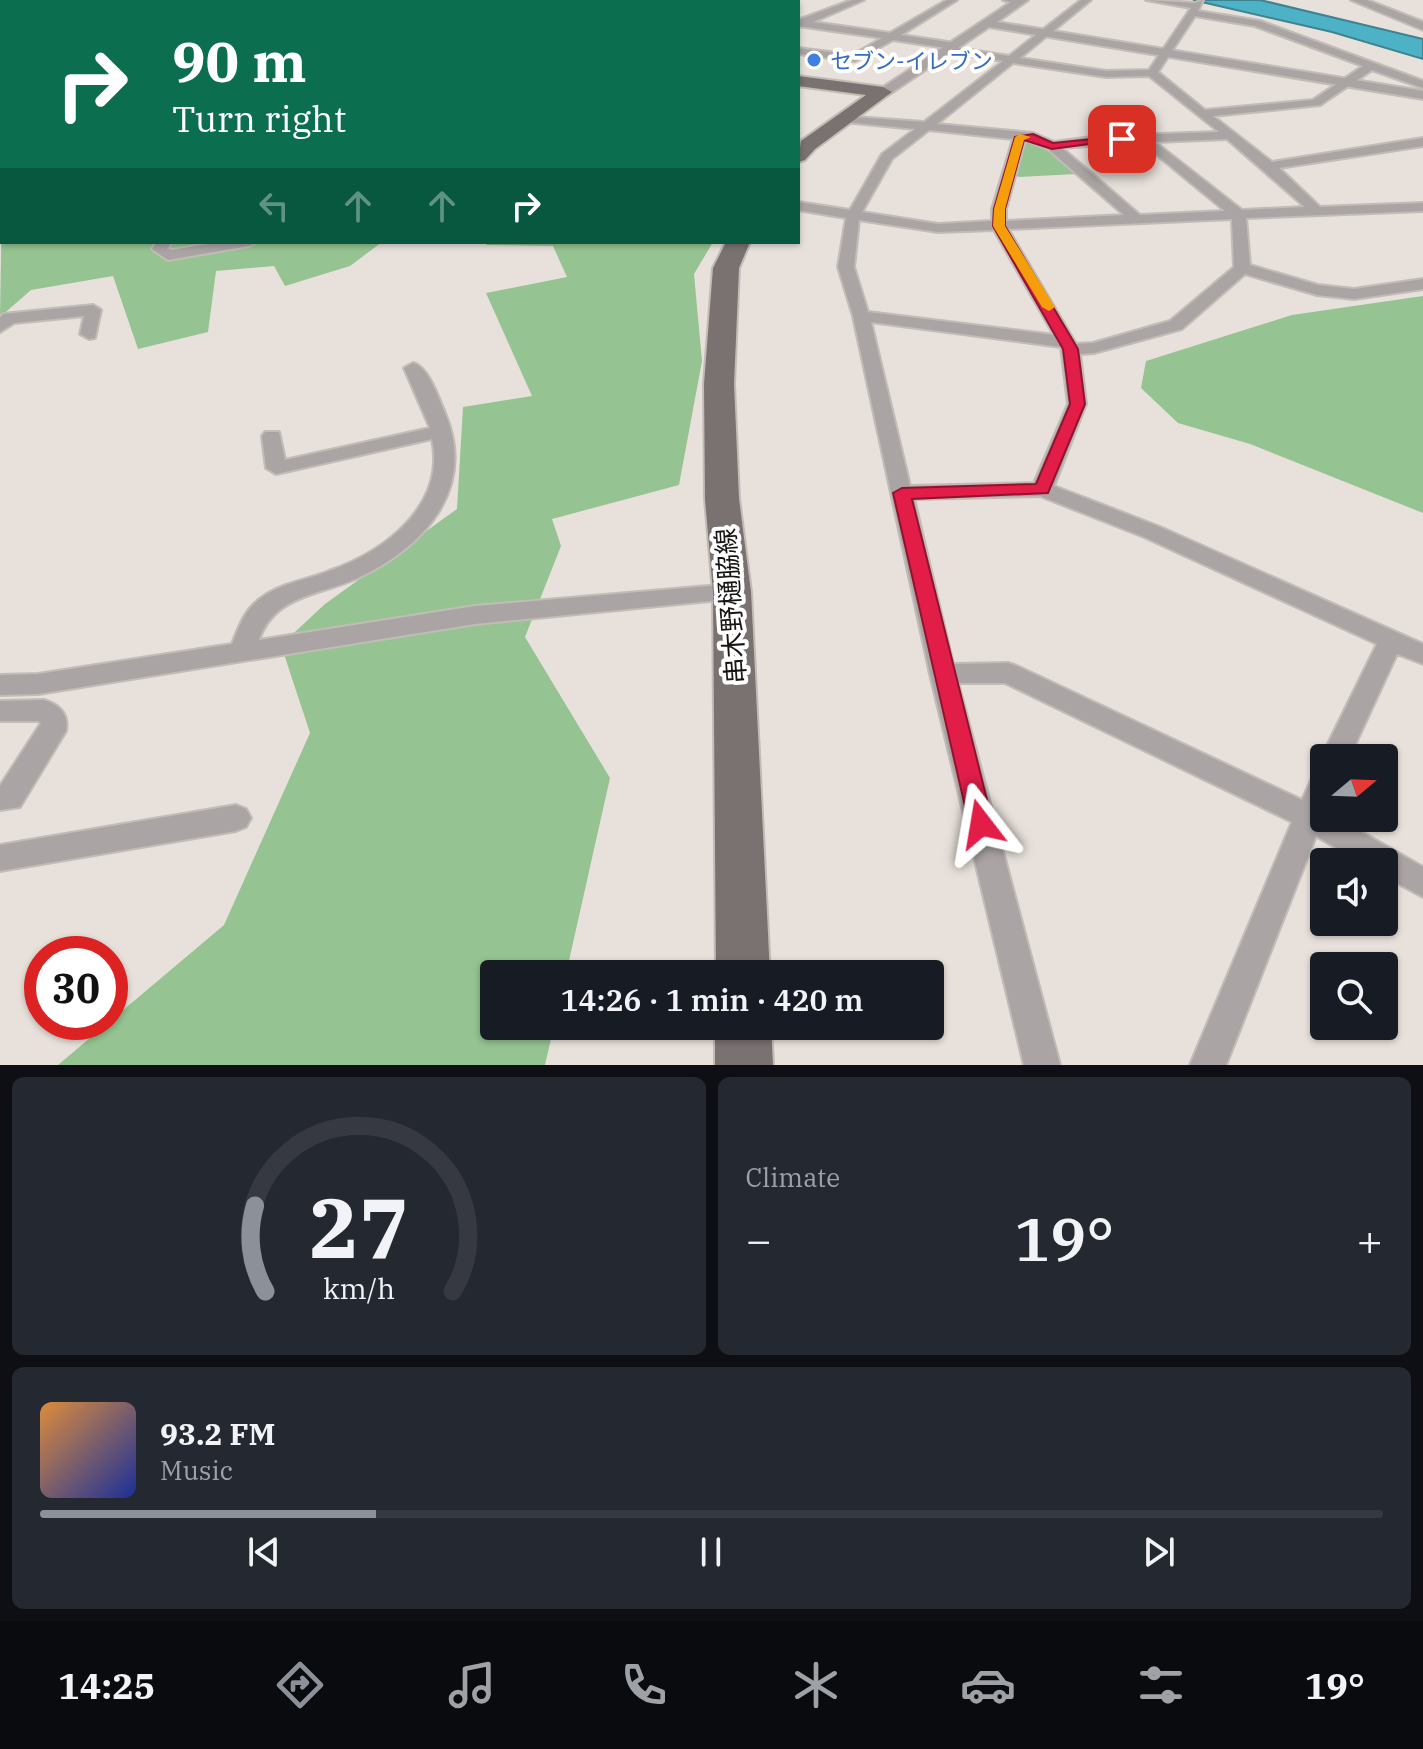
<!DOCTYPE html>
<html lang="en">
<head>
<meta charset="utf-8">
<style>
	body { margin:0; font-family:"IBM Plex Serif","Noto Sans JP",serif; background:#242831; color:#f1f3f6; height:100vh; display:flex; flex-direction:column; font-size:30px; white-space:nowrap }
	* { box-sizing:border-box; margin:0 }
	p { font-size:26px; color:#9ea1a6 }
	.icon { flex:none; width:44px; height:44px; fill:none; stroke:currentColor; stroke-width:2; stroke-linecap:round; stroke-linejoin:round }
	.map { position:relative; height:1065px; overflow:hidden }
	.panel { display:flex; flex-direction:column; gap:12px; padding:12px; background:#0d0f14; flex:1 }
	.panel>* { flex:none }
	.banner { position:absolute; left:0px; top:0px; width:800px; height:244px; box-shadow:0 2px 6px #0004; background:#0b6e4f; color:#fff; overflow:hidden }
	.needle { width:52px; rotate:71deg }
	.tools { position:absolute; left:1310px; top:744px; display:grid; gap:16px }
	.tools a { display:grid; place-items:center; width:88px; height:88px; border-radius:8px; background:#171b24; box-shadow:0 2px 6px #0004; font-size:40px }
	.speed { position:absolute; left:24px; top:936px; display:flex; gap:16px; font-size:40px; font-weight:700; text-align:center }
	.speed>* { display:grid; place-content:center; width:104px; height:104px; border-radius:50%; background:#171b24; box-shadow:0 2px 6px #0004; line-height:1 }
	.speed .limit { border:12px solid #d22; background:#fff; color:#111 }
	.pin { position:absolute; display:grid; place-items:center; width:68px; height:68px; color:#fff; margin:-34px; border-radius:16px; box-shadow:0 4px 12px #0006 }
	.me { position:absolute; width:88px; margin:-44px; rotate:346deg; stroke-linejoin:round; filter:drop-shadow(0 0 6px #0008) }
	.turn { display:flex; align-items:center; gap:28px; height:168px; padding:0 40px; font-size:36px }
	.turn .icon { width:104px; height:104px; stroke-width:2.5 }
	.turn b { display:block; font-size:56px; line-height:68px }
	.lanes { display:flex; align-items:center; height:76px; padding:0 40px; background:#0003; justify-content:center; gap:40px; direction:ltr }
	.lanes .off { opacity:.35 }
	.big { font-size:60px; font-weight:600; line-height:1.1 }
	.panel .tile { flex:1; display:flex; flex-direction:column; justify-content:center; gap:12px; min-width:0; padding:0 28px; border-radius:12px; background:#242831 }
	.panel .dial { align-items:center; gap:0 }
	.dial svg { height:208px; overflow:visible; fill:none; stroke:#363941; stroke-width:7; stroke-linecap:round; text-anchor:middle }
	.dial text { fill:#f1f3f6; stroke:none }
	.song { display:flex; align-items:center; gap:24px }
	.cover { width:96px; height:96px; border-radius:12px; background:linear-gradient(135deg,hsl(30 70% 55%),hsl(230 70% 35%)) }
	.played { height:8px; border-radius:4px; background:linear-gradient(90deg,#8c9099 25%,#363941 25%) }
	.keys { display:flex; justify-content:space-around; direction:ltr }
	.heat { display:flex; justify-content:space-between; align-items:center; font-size:44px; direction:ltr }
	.panel .tiles { flex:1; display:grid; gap:12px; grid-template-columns:1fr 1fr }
	.tile:last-child { grid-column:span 2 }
	.trip { position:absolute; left:480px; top:960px; width:464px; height:80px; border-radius:8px; background:#171b24; box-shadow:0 2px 6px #0004; font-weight:600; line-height:80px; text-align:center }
	.tab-bar { display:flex; height:128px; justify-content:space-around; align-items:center; background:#090b0e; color:#9ea1a6 }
	.tab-bar .icon { width:56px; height:56px }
	.tab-bar .selected { color:#8c9099 }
	.tab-bar b { font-size:36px; color:#f1f3f6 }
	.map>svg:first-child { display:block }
	.green { fill:#95c391 }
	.water { fill:#4eb2c6; stroke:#3e8390; stroke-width:2 }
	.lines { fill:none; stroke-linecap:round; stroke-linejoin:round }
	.minor-casing { stroke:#c2bcb7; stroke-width:4 }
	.tertiary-casing { stroke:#c2bcb7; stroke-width:4 }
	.primary-casing { stroke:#c2bcb7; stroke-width:4 }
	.minor { fill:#aaa5a4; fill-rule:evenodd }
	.tertiary { fill:#aaa5a4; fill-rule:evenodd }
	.primary { fill:#7a7270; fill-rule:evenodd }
	.route { fill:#e11d48; stroke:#92132f; stroke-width:2 }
	.slow { fill:#f59e0b }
	.shop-dot { fill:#3f7fe0; stroke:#fff; stroke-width:3 }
	.labels { text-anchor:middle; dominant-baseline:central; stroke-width:8; stroke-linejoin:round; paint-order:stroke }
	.far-shop-label { font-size:22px; fill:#366cbe; stroke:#fff; text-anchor:start }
	.street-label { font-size:26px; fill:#171513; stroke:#fff }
</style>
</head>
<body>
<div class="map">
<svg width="1423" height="1065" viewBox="0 0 1423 1065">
	<rect width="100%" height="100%" fill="#e8e1db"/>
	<path class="green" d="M1023 141C1042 142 1068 157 1076 174L1019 177 1014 174Z
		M2 196V242H382L350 266 285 286 274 266 216 271 208 332 138 349 113 276 31 290 0 317Z
		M483 242H713L694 274 702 361 679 485 552 519 561 546 525 637 610 778 566 974H494V1026H554L545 1065H58L224 925 310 733 281 645 325 604 457 509 463 407 532 396 486 293 567 277 553 246 487 245Z
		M1423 296V513L1250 444 1178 423 1141 388 1146 361 1292 315Z"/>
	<path class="water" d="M1193 0H1260L1423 39V59L1332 32Z"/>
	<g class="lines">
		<defs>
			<path id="minor" d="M649 0H658L659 2H650Z
				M852 0H864L813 22 890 33 947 0H957L901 35 955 43 960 46 958 48 1009 56 1081 0H1091L1020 58 1106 71 1149 70 1191 8 1146 0 1195 3 1203 0 1198 11 1260 21 1423 81V88L1372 70 1320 105 1213 116 1272 162 1423 138V146L1279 168 1320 207 1423 203V211L1246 218 1250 265 1318 285 1354 289 1423 279V289L1354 299 1317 295 1245 274 1182 329 1094 353 1080 354 1086 404 1054 486 1160 527 1423 644V664L1397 654 1349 758H1324V764L1321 758 1377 644 1144 537 1040 496 914 499 953 664 1008 663 1017 666 1302 800 1314 774 1324 770V818H1337L1423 867V897L1384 876V862H1360L1316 836 1226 1065H1190L1292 822 1005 683H958L1060 1065H1024L930 674 853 316 838 267 846 218 798 210V202L850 210 882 154 915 129 845 122 841 120V116L924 122 1003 61 950 53 945 50 947 48 893 40 855 61 798 54V48L853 55 882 38 798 26V20ZM1195 16 1255 26 1363 66 1313 100 1205 110 1158 72ZM1013 63 1106 77 1149 76 1219 132 1100 136 1054 142 1033 133 937 124ZM929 130 1013 139 992 209V221L938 224 862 212 892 159ZM1227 139 1305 207 1242 210 1155 142ZM1025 140 1048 149 1124 215 1006 221V209ZM1141 142 1225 211 1140 215 1062 148ZM1232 219 1234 267 1170 321 1093 343 1076 344 1008 229ZM859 220 938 232 994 230 1054 335 868 312 854 267ZM871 322 1061 347 1068 404 1034 483 910 486Z
				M1003 0H1023L1024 2 1020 5Z
				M0 68H2V74H0Z
				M0 114 2 115V123L0 122Z
				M2 139V147L0 148V140Z
				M157 242H172L168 248 171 250 221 242H256L249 246 168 260 152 249Z
				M93 305 101 310 95 338 89 339 80 334 84 316 14 323 0 332V318L3 314Z
				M413 363C428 366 439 399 445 413 477 489 424 547 358 578 320 595 274 595 259 640L475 606 732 584 740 586 744 592 740 598 475 624 38 694 0 695V675L38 674 232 644C239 626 245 609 261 598 281 583 307 580 329 571 386 551 446 505 432 439L276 474 266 468 262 436 265 432H279L285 460 430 428 404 368Z
				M44 700C60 705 69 714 66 731L20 807 0 810V786L41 723 38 721H0V701Z
				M236 805 246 809 251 818 246 827 236 831 0 871V845Z"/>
			<path id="tertiary" d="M1014 0H1028L997 22 1423 91V99L989 27 888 95 883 96 876 92Z
				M1351 0H1367L1423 22V30Z"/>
			<path id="primary" d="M172 0H211L212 2H173Z
				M798 76 883 87 892 92 815 149 805 160 798 162 801 141 866 95 798 86Z
				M726 242H750L739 268 734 384 739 499 751 592 770 974H716L713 592 705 499 704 384 713 268Z
				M715 1026H771L773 1065H715Z"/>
		</defs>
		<use href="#minor" class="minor-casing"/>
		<use href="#tertiary" class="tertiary-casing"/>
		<use href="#primary" class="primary-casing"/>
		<use href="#minor" class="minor"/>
		<use href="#tertiary" class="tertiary"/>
		<use href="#primary" class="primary"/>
	</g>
	<path class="route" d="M1033 134 1053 143 1122 136 1127 139 1052 149 1024 140 1005 209V226L1078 349 1085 404 1048 493 912 499 993 824 989 832 981 835 972 832 969 824 893 493 902 488 1036 484 1070 404 1063 349 993 226 994 209 1015 137Z"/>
	<path class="slow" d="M1020 134 1031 137 1024 140 1005 209V226L1055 307 1049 311 1042 307 993 226 994 209 1015 137Z"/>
	<circle class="shop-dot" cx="814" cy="60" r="8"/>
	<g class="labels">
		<g class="far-shop-label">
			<text x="830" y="60">セブン-イレブン</text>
		</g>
		<g class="street-label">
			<text transform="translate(730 606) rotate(-94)">串木野樋脇線</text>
		</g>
	</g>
</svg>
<div class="tools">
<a><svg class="needle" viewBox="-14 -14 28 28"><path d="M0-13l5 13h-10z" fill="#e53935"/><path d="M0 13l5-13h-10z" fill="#9ea1a6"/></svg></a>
<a><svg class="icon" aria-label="sound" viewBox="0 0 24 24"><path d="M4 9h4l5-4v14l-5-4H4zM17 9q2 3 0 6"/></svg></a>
<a><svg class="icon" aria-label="search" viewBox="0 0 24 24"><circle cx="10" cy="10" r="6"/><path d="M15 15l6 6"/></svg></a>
</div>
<div class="speed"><div class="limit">30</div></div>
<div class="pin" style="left:1122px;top:139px;background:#d93025"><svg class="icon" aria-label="arrive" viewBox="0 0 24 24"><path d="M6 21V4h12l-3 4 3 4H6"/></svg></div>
<svg class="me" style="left:981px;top:824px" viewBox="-20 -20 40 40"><path d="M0-17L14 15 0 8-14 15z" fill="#e11d48" stroke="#fff" stroke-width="4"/></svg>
<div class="trip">14:26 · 1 min · 420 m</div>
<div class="banner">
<div class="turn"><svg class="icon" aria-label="right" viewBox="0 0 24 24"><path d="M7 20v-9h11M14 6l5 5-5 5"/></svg><div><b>90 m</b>Turn right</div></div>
<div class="lanes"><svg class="icon off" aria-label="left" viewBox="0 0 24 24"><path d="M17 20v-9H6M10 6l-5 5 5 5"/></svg><svg class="icon off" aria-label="ahead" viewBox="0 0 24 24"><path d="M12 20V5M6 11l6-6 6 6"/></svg><svg class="icon off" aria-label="ahead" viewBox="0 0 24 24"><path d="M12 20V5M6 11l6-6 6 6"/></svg><svg class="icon" aria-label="right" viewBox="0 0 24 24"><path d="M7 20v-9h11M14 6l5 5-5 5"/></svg></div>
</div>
</div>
<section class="panel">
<div class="tiles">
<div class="tile dial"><svg viewBox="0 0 100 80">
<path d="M14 69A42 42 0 1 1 86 69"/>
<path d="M14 69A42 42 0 0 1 10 36" stroke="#8c9099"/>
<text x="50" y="56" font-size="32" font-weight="700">27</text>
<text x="50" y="72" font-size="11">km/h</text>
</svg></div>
<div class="tile"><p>Climate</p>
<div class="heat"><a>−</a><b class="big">19°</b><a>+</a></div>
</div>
<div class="tile">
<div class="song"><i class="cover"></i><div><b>93.2 FM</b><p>Music</p></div></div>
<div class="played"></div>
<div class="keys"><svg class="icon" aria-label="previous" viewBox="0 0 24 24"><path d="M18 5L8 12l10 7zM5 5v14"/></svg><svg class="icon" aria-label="pause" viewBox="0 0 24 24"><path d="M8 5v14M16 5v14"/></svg><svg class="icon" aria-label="next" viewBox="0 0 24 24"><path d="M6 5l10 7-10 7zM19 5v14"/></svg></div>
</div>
</div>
</section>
<nav class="tab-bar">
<b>14:25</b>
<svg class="icon selected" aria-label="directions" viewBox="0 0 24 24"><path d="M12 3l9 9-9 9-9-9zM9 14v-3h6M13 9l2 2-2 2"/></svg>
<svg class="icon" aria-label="music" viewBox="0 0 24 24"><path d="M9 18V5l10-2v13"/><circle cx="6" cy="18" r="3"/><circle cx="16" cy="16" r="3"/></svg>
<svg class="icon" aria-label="phone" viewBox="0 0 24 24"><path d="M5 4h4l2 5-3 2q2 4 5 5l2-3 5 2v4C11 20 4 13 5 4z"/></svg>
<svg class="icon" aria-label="climate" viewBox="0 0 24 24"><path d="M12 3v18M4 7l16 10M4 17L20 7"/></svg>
<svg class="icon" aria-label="car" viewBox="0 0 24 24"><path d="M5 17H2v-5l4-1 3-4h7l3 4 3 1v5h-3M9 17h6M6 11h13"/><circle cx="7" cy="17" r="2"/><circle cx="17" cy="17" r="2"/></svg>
<svg class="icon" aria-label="filters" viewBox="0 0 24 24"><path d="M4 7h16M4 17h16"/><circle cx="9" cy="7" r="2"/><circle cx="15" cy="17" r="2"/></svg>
<b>19°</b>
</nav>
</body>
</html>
